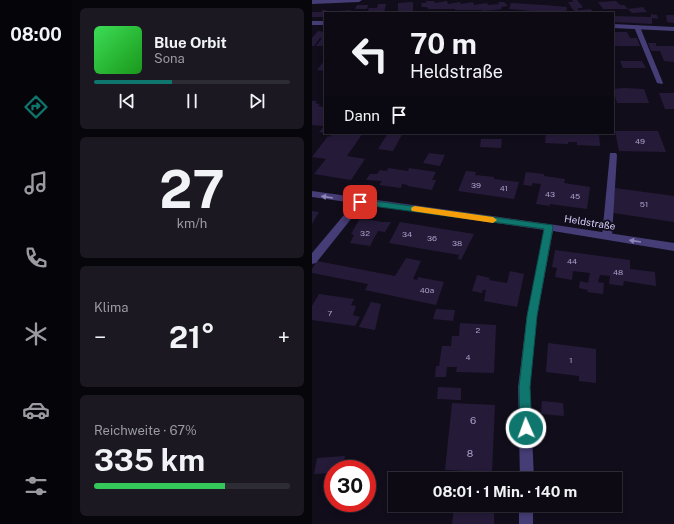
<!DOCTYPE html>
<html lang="de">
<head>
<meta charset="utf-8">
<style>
	body { margin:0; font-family:"Public Sans",sans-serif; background:#1b1822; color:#f1f3f6; height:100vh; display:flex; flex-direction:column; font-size:15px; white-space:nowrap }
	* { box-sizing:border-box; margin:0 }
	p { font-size:13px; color:#9a9aa0 }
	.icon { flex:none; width:22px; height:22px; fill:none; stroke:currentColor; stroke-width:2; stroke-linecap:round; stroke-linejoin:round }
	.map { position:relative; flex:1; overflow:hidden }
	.side { display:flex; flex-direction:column; gap:8px; padding:8px; background:#07060b; width:240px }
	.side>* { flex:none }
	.guide { position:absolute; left:12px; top:12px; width:290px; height:122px; border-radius:0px; box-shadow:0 2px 6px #0003,0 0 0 1px #2d2b34; background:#0d0a14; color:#f1f3f6; overflow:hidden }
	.speed { position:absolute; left:12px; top:460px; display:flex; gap:8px; font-size:20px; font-weight:700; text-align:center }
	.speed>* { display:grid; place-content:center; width:52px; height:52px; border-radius:50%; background:#0d0a14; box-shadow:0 2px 6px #0003,0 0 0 1px #2d2b34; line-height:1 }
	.speed .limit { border:6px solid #d22; background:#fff; color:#111 }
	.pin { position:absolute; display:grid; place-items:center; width:34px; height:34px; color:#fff; margin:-17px; border-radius:8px; box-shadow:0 2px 6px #0006 }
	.me { position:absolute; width:44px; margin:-22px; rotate:358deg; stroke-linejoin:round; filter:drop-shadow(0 0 3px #0008) }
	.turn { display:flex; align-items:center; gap:14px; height:84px; padding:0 20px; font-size:18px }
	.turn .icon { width:52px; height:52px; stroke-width:2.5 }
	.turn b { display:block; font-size:28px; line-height:34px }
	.then { display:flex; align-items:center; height:38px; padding:0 20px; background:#0003; gap:8px; font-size:15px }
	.big { font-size:30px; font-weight:700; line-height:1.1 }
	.side .widget { flex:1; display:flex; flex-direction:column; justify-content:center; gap:6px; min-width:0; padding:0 14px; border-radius:6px; background:#1b1822 }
	.side .dial { align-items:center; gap:0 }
	.dial b { font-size:52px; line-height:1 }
	.song { display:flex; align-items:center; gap:12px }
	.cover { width:48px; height:48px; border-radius:6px; background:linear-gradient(135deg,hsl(130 70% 55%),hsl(120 70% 35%)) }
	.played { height:4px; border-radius:2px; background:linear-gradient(90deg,#0f766e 40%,#2d2b34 40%) }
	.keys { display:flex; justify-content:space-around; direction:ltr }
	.heat { display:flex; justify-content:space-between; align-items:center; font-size:22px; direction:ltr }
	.charge { height:6px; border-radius:3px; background:linear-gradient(90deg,#34c759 67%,#2d2b34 0) }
	.trip { position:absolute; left:76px; top:472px; width:234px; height:40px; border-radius:0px; background:#0d0a14; box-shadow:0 2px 6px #0003,0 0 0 1px #2d2b34; font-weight:700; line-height:40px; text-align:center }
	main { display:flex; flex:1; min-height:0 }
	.menu { display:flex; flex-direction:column; width:72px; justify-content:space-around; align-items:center; background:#050408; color:#9a9aa0 }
	.menu .icon { width:28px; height:28px }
	.menu .on { color:#0f766e }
	.menu b { font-size:18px; color:#f1f3f6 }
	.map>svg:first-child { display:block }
	.building { fill:#251b39 }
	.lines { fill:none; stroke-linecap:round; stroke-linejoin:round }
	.service { fill:#453d75; fill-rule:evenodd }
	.minor { fill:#453d75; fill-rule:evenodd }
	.oneway { fill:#8e84b7 }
	.route { fill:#0f766e; stroke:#0a4d48 }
	.slow { fill:#f59e0b }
	.labels { text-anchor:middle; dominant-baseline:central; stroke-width:4; stroke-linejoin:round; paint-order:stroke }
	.number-label { font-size:8px; fill:#aaa0c9 }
	.street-label { font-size:10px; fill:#d6ccf9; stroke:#110d1b }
	.near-number-label { font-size:10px; fill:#aaa0c9 }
</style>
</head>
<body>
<main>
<nav class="menu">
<b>08:00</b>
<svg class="icon on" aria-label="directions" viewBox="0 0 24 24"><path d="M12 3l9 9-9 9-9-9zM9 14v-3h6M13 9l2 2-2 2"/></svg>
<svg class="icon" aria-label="music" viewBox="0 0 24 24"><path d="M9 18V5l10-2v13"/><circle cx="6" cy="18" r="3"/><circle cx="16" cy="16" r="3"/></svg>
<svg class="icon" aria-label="phone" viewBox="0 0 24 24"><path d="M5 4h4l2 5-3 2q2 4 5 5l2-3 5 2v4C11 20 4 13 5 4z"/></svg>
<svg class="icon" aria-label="climate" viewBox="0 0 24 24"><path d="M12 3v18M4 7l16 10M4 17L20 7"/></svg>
<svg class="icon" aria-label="car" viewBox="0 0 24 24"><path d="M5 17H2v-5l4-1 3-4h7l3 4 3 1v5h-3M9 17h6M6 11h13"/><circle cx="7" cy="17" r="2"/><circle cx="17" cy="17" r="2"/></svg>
<svg class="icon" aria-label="filters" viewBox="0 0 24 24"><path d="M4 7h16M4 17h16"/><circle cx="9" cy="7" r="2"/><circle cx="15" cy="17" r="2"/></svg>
</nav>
<section class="side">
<div class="widget">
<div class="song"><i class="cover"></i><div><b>Blue Orbit</b><p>Sona</p></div></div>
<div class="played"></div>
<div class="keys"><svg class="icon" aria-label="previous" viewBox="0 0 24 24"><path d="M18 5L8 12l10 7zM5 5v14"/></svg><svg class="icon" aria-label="pause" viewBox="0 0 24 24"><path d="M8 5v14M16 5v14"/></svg><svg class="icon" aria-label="next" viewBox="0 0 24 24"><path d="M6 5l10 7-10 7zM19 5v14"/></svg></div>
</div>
<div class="widget dial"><b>27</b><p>km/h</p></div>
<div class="widget"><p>Klima</p>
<div class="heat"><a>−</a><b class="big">21°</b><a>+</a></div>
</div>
<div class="widget"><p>Reichweite · 67%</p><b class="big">335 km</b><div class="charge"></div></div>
</section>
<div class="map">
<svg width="362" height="524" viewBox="0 0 362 524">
	<rect width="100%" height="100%" fill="#110d1b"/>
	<path class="building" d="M260 0H265L270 6V8H266L267 11H262L259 7 256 2H261Z
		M114 1H122L123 3 135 1 136 4 148 2 149 4 161 2 162 5 175 3 176 5 187 4 186 2H192L196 6 189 7 190 9 183 10 170 11V10H143V9H116L115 7H110L109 3H114Z
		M304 1 308 5H312L316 9H291L286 2Z
		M101 2V13H86V3Z
		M199 3 232 5 255 7 254 13 230 12 197 9Z
		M66 4H74L72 13H55L57 8H65Z
		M45 5H56L55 9H43Z
		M331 7 335 12 320 13 316 9Z
		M279 9 281 13H269L267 10Z
		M10 10H14V12L39 10 38 13H13L12 17H0V12H9Z
		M339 14 345 15 346 19 340 18V24L301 22V16L339 17Z
		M354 15H362V23L355 22Z
		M6 31 13 32V46H4L10 38H8L2 46H0V38Z
		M301 32H315L318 38H325L328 46H301Z
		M336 43H344V46H362V62L352 61 348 51H339Z
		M12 61 13 71 5 70Z
		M308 61H330L334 68H311Z
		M312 88 332 89 337 103H305L301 89Z
		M347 93H362V109H353Z
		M0 101H5L3 103 8 104 6 106 13 107V133L7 132 12 126 0 125Z
		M303 131H346L354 152 307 151Z
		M21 133H51L35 156 53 159 39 180 2 174 14 159 0 157 16 136 18 137Z
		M76 133H91L81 151 66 149Z
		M234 133H287L288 146 265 145V142H256V144L233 143Z
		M169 139H190L189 148 168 147Z
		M117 153 133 155 128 166 111 163Z
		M76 168 96 171 97 168 124 172 120 180H124L120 190 95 186 96 185 90 184 89 188 67 185 70 181 54 180 58 174H65L68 170 75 171Z
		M154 171 164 172 163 175 182 177V179L207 182 202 199 146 191Z
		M214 172 232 174V176L253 179 252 183 278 187 275 209 238 204V206L224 204 229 184 220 183V186L211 185Z
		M303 188 362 196V222L301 213Z
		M0 211 7 212 0 224Z
		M48 218 70 222H79L73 232 66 231 58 246 38 243 42 235 39 234Z
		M88 222 94 223 162 234 149 260 146 259 147 255 77 243Z
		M243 250 318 260V269L343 272 344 286 312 281 311 286 297 284 298 276 288 275 286 282 292 283 291 294 275 292 276 290 267 288 268 281 276 283 278 273 261 271 260 280 243 277 245 268 240 267Z
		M94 258 109 261 101 279 105 280 106 277 132 282 124 305 53 290 56 284 0 273V269L5 261 83 276Z
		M198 271 212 274 205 307 172 301 174 290H171L170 293 160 291 165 275 178 278 177 280 195 283Z
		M7 294 42 299 39 305 44 306 41 315 48 317 43 326 0 320V306Z
		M59 302 69 304 63 330 47 327Z
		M124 309 143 310 141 321 121 319Z
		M148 323 184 325 182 373 144 372 145 367H135L134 377H123L124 366H127L130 346H139L140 336H147Z
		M236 343 284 349V383L267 381V376L234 372Z
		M126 387 149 388V400L125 399Z
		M230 401 251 403 252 416 229 414Z
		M140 403 183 405 180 472 133 470Z
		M33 456 30 469H21V473L2 474 5 458Z
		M105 474 131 475V479H104Z
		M142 509 182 511V524H140Z"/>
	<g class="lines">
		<path class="service" d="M325 25 328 27 351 83 350 84 345 83 322 27Z
			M298 153H304L305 155 300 236 295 239 290 236Z"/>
		<path class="minor" d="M0 0H50L47 2 0 4Z
			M0 21H13V25H0Z
			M301 24 362 27V31L301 28Z
			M0 191 237 224 362 243V251L241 231 225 316 218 387 222 479H208L206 387 215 316 232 230 51 204 4 263 0 264V253L42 203 0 197Z
			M207 505H221V524H207Z"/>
	</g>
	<defs><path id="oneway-solid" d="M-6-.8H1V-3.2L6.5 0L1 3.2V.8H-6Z"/></defs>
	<g class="oneway">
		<use href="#oneway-solid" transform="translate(15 197) rotate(-171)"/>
		<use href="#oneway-solid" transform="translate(323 241) rotate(-171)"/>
	</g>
	<path class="route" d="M48 199 240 225 241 227 225 316 218 387 220 428 218 432 214 433 210 432 208 428 207 387 215 316 232 229 45 204V200Z"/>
	<path class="slow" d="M103 206 181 217 185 220 181 223 100 211 99 209 100 207Z"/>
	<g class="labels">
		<g class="number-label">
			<text x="328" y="141">49</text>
			<text x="164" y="185">39</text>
			<text x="192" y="188">41</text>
			<text x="238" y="194">43</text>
			<text x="263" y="196">45</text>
			<text x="332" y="204">51</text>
			<text x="53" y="233">32</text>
			<text x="95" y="234">34</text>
			<text x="120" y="238">36</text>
			<text x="145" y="243">38</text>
			<text x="260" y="261">44</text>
			<text x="306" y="272">48</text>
			<text x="115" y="290">40a</text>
			<text x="18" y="313">7</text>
			<text x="166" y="330">2</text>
			<text x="156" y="357">4</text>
			<text x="259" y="360">1</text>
		</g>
		<g class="street-label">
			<text transform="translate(278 222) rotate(9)">Heldstraße</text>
		</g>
		<g class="near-number-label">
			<text x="161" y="420">6</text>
			<text x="158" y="453">8</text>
		</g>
	</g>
</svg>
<div class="speed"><div class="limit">30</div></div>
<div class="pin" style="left:48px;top:202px;background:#d93025"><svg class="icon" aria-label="arrive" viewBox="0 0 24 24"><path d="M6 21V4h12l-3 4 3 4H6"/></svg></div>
<svg class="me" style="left:214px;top:428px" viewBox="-20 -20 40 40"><circle r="17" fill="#0f766e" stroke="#fff" stroke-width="3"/><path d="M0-11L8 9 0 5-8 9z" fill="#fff"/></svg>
<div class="trip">08:01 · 1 Min. · 140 m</div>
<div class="guide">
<div class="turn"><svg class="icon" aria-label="left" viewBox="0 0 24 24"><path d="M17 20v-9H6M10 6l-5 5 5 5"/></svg><div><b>70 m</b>Heldstraße</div></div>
<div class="then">Dann<svg class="icon" aria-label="arrive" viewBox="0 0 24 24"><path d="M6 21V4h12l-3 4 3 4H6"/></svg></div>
</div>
</div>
</main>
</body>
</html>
